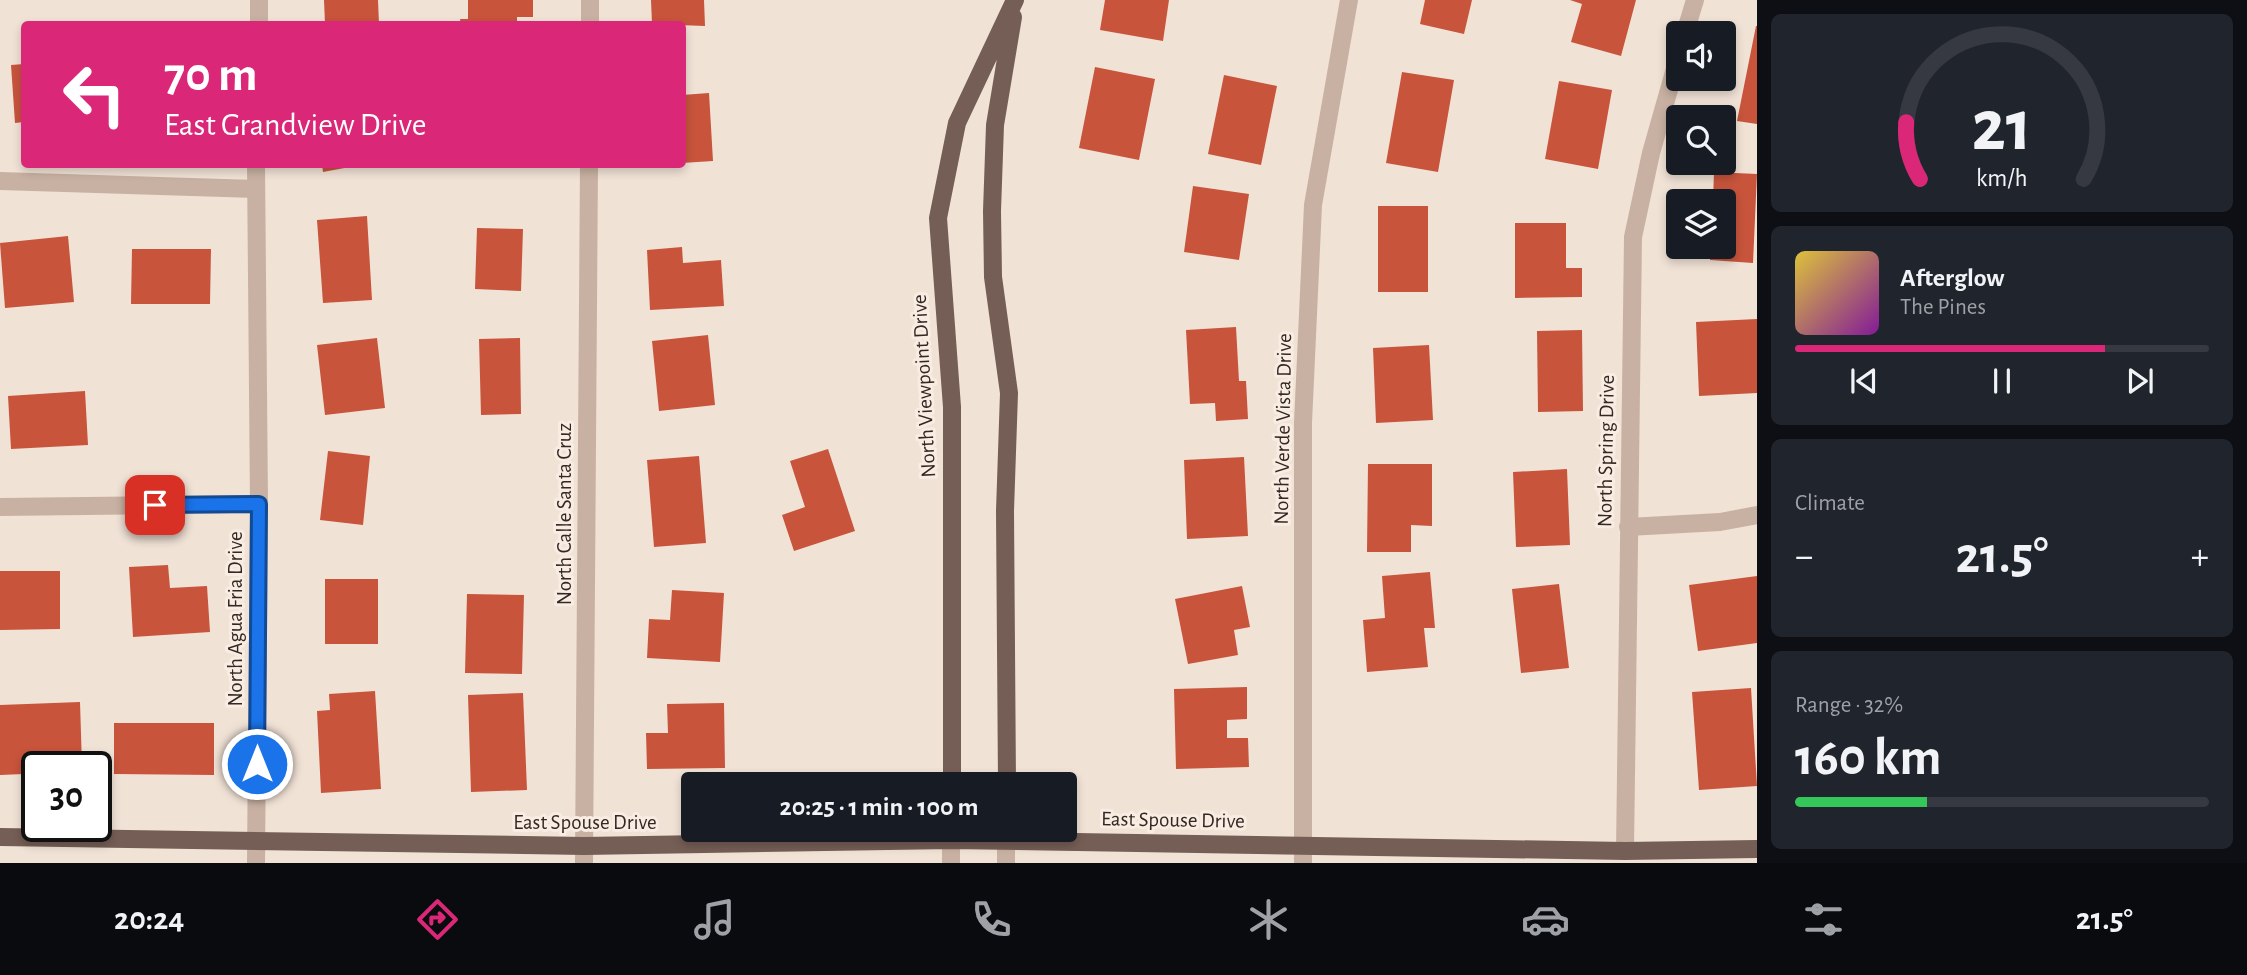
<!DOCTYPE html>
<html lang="en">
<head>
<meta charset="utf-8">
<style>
	body { margin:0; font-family:"Alegreya Sans",sans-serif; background:#20242c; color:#f1f3f6; height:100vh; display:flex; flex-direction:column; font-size:26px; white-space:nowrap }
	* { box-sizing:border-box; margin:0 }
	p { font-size:23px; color:#9ea1a6 }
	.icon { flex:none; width:38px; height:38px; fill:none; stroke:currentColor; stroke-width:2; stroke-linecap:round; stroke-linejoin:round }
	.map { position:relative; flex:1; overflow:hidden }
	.drawer { display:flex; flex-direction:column; gap:14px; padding:14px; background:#0d0f14; width:490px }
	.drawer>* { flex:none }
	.guide { position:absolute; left:21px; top:21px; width:665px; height:147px; border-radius:7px; box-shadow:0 4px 10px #0003; background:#db2777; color:#fff; overflow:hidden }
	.fabs { position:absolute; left:1666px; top:21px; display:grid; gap:14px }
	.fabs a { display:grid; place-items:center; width:70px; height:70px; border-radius:7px; background:#171b24; box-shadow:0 4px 10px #0003; font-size:35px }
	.speed { position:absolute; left:21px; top:751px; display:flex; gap:14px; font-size:35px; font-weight:700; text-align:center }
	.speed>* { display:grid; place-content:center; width:91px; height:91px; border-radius:50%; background:#171b24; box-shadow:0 4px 10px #0003; line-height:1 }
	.speed .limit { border:4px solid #111; border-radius:10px; background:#fff; color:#111 }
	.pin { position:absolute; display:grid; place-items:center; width:60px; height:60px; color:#fff; margin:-30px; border-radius:14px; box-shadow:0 4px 10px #0006 }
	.me { position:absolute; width:77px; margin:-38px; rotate:0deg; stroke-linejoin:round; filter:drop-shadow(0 0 5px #0008) }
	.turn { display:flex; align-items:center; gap:24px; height:147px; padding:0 28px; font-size:32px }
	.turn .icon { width:91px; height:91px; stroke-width:2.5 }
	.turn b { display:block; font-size:49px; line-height:60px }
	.big { font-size:52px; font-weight:700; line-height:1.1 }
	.drawer .widget { flex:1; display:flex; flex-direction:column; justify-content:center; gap:10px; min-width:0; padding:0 24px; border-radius:10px; background:#20242c }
	.drawer .dial { align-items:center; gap:0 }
	.dial svg { height:182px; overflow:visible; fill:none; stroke:#363941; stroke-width:7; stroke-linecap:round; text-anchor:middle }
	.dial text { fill:#f1f3f6; stroke:none }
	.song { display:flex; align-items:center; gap:21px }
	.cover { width:84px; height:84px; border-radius:10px; background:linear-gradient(135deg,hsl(50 70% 55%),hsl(290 70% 35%)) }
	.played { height:7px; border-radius:4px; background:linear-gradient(90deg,#db2777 75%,#363941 75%) }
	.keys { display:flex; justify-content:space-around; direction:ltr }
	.heat { display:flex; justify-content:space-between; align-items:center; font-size:38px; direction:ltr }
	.charge { height:10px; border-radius:5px; background:linear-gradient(90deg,#34c759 32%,#363941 0) }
	.trip { position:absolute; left:681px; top:772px; width:396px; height:70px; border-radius:7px; background:#171b24; box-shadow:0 4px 10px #0003; font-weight:700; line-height:70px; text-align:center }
	.tab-bar { display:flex; height:112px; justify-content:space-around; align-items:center; background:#090b0e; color:#9ea1a6 }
	.tab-bar .icon { width:49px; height:49px }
	.tab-bar .on { color:#db2777 }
	.tab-bar b { font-size:32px; color:#f1f3f6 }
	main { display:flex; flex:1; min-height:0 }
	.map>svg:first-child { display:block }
	.building { fill:#c8543c }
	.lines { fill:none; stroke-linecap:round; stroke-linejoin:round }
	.minor { stroke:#c8b1a2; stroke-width:18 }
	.major { stroke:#755e55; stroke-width:18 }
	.route-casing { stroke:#114b97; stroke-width:18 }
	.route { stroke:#1a73e8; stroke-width:12 }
	.labels { text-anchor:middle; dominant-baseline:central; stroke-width:6; stroke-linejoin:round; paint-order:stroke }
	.street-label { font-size:21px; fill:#332824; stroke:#f9ece2 }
</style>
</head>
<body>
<main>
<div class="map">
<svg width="1757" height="863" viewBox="0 0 1757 863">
	<rect width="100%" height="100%" fill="#f1e2d6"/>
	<path class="building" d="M324 0H378L379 24H325Z
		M468 0H533V17H517V24H461L460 19H468Z
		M651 0H704L705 26 652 24Z
		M1105 0H1169L1163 41 1100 30Z
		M1425 0H1472L1464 34 1420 24Z
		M1636 0 1621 56 1571 42 1582 4 1570 0Z
		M1756 26H1757V124L1737 121Z
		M24 64V122L15 123 11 65Z
		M1095 67 1155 79 1139 160 1079 148Z
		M1402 72 1454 80 1438 172 1386 163Z
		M1224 75 1277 86 1261 165 1208 154Z
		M1559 81 1612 90 1598 169 1545 159Z
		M709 93 713 161 682 163V95Z
		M322 164H354L355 166 323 172Z
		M1714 172 1757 174 1753 263 1710 260 1711 247H1724V201H1713Z
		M1193 186 1249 194 1239 260 1184 252Z
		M1378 206H1428V292H1378Z
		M367 216 372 300 323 303 317 220Z
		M1515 223H1566V268H1582V297L1515 298Z
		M477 228 523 229 521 291 475 289Z
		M68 236 74 302 5 308 0 243Z
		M682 247 683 263 721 260 724 306 650 310 647 250Z
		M132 249H211L210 304H131Z
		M1757 319V393L1699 396 1696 322Z
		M1236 327 1239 381H1246L1248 419 1216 421 1215 403 1190 404 1186 330Z
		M1582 330 1583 411 1538 412 1537 331Z
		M708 335 715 405 659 411 652 341Z
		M377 338 385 408 325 415 317 345Z
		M520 338 521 414 481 415 479 339Z
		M1429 345 1433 420 1376 423 1373 348Z
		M85 391 88 445 11 449 8 396Z
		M828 449 855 531 794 551 782 515 805 507 790 461Z
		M328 451 370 456 363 525 320 520Z
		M699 456 706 543 654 547 647 460Z
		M1244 457 1248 536 1187 539 1184 460Z
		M1368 464H1432V526L1411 525V552H1367Z
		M1567 469 1570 545 1516 547 1513 472Z
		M168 565 170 588 207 586 210 632 133 637 129 567Z
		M0 571H60V629L0 630Z
		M1430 572 1435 628H1424L1428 667 1367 672 1363 620 1385 618 1382 576Z
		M1757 576V643L1698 651 1689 585Z
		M325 579H378V644H325Z
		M1559 584 1569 668 1521 673 1512 589Z
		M1242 586 1250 627 1234 630 1238 655 1188 664 1175 599Z
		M672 590 724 593 720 662 647 658 649 619 670 620Z
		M467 594 524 595 522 674 465 673Z
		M1247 687V719L1227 720V738H1248L1249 767 1176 769 1174 689Z
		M1751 688 1757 786 1699 790 1692 692Z
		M375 691 381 789 321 793 317 711 330 710 329 694Z
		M523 693 527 790 471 792 468 695Z
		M80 702 82 766H51V756L24 757V774L0 775V705Z
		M724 703 725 768 647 769 646 733H668L667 704Z
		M114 723H214V775L114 774Z"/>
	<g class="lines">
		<path class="minor" d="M259 24V0
			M590 24V0
			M1685 33 1695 0
			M0 181 256 189
			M0 507 259 504
			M1628 527 1720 522 1757 515
			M1625 851 1633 237 1651 153 1678 58
			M256 863 259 504 256 164
			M584 863 589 164
			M951 863V840
			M1006 863V841
			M1303 863V423L1313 205 1349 0"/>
		<path class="major" d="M952 784V407L938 218 957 123 1015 0
			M1007 784 1005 511 1009 393 993 277 992 211 995 125 1013 17
			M0 837 584 846 951 840 1625 851 1757 849"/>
	</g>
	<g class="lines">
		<defs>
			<path id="route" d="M155 505 259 504 257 764"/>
		</defs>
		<use href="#route" class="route-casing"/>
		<use href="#route" class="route"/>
	</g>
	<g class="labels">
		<g class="street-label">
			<text transform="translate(924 386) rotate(-93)">North Viewpoint Drive</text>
			<text transform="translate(1283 429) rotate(-89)">North Verde Vista Drive</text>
			<text transform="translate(1606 451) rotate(-89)">North Spring Drive</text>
			<text transform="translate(564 514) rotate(-90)">North Calle Santa Cruz</text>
			<text transform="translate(235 619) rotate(-90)">North Agua Fria Drive</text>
			<text transform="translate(1173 820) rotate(1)">East Spouse Drive</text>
			<text x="585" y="822">East Spouse Drive</text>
		</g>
	</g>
</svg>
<div class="fabs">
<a><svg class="icon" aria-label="sound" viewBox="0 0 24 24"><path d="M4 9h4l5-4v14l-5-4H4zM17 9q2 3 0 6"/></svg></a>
<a><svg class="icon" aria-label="search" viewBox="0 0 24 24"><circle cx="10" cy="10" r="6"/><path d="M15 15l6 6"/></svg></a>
<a><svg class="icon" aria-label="layers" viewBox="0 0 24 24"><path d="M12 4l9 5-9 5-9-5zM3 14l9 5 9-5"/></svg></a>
</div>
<div class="speed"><div class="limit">30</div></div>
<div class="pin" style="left:155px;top:505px;background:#d93025"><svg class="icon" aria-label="arrive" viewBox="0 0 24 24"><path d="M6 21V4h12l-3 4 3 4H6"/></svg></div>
<svg class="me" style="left:257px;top:764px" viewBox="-20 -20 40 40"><circle r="17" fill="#1a73e8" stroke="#fff" stroke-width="3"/><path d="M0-11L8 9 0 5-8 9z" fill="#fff"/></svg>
<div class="trip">20:25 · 1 min · 100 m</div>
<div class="guide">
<div class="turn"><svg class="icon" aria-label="left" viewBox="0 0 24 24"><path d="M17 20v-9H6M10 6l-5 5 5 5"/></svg><div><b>70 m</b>East Grandview Drive</div></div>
</div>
</div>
<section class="drawer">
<div class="widget dial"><svg viewBox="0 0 100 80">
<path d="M14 69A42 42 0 1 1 86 69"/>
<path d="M14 69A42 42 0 0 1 8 44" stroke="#db2777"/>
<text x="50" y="56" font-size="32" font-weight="700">21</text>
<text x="50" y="72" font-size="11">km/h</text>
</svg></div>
<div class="widget">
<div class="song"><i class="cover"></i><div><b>Afterglow</b><p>The Pines</p></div></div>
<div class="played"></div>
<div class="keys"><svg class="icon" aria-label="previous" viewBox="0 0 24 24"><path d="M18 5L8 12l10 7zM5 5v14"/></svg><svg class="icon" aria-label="pause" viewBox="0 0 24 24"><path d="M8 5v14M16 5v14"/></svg><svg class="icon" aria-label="next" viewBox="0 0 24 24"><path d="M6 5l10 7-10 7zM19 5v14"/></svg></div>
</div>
<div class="widget"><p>Climate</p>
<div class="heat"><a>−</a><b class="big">21.5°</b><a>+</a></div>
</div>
<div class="widget"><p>Range · 32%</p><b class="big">160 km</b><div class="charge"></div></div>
</section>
</main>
<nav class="tab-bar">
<b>20:24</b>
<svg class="icon on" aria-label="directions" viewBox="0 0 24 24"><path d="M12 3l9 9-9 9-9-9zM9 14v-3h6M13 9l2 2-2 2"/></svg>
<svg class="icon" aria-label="music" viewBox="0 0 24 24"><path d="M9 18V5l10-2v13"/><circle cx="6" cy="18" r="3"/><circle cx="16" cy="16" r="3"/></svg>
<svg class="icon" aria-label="phone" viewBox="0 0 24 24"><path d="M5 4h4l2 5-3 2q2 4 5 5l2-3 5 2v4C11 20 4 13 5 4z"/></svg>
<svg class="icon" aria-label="climate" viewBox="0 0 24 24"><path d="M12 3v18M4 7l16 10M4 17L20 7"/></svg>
<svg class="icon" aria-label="car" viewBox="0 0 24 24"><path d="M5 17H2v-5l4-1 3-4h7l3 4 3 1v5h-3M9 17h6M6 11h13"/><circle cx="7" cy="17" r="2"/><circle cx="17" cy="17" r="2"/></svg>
<svg class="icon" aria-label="filters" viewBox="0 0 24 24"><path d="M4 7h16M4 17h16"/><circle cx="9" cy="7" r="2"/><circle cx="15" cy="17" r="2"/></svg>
<b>21.5°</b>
</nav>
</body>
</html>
